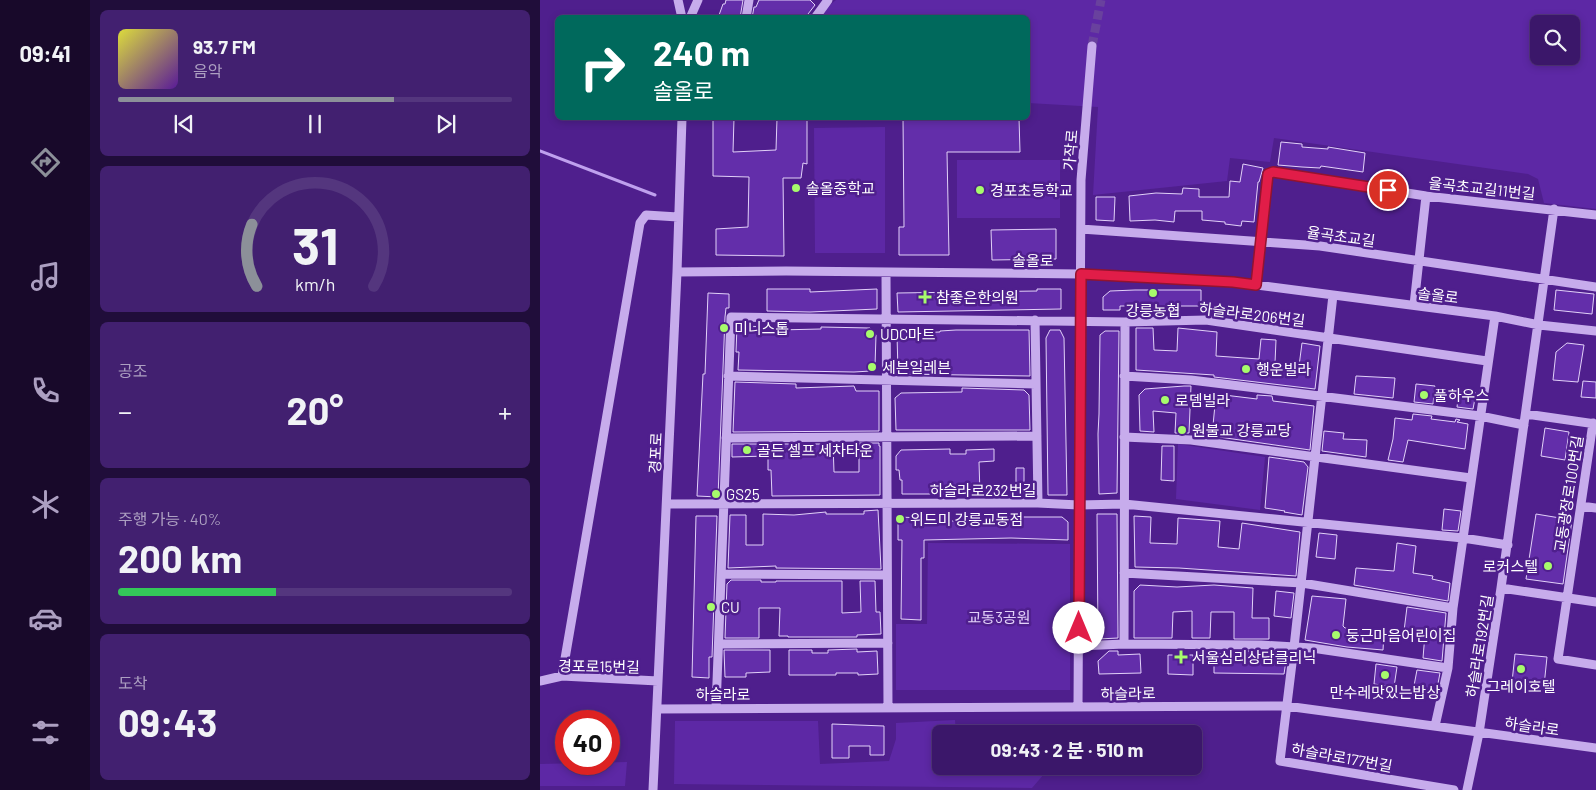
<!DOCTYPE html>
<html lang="ko">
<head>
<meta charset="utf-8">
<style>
	body { margin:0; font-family:Barlow,"Noto Sans KR",sans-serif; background:#422070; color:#f1f3f6; height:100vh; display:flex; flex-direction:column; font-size:19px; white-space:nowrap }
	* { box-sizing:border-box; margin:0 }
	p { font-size:16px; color:#ac9fc1 }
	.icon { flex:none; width:28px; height:28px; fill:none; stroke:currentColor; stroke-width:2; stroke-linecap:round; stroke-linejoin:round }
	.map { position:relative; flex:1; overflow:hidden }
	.details { display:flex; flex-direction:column; gap:10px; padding:10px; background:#200d3a; width:450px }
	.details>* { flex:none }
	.banner { position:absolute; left:15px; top:15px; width:475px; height:105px; border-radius:8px; box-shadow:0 2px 8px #0003,0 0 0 1px #54367e; background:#00695c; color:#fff; overflow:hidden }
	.tools { position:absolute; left:990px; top:15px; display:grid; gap:10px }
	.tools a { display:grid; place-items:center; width:50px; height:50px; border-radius:8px; background:#3b176a; box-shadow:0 2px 8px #0003,0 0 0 1px #54367e; font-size:25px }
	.speed { position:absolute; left:15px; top:710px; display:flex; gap:10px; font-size:25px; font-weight:700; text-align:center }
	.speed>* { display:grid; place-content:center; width:65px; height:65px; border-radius:50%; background:#3b176a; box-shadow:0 2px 8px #0003,0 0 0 1px #54367e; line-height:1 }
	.speed .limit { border:8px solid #d22; background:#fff; color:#111 }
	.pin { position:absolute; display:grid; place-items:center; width:42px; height:42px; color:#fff; margin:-21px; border:2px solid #fff; border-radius:50%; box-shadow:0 1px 5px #0007 }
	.me { position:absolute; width:55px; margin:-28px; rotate:0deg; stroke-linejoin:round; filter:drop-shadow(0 0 4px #0008) }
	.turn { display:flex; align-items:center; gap:18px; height:105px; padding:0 15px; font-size:22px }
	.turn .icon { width:65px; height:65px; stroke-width:2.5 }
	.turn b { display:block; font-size:35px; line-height:42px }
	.big { font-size:38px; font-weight:700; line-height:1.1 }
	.details .card { flex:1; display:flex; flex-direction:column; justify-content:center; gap:8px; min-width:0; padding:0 18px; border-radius:8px; background:#422070 }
	.details .dial { align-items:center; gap:0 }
	.dial svg { height:130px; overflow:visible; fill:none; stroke:#54367e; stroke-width:7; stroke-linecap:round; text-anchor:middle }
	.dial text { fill:#f1f3f6; stroke:none }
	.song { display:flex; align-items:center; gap:15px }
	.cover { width:60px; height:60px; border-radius:8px; background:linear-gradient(135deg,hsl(60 70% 55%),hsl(270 70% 35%)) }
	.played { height:5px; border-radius:2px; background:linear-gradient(90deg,#8c9099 70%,#54367e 70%) }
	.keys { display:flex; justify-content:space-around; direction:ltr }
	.heat { display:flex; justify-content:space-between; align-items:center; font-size:28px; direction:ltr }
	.charge { height:8px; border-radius:4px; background:linear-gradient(90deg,#34c759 40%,#54367e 0) }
	.trip { position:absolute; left:392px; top:725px; width:270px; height:50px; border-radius:8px; background:#3b176a; box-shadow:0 2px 8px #0003,0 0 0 1px #54367e; font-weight:700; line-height:50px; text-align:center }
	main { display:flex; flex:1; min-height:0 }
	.tabs { display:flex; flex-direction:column; width:90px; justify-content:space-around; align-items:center; background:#18092a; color:#ac9fc1 }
	.tabs .icon { width:35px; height:35px }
	.tabs .selected { color:#8c9099 }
	.tabs b { font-size:22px; color:#f1f3f6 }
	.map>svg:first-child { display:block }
	.green { fill:#5d28a5; fill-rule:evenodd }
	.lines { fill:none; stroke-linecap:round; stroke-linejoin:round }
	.stream { stroke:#bfa0ee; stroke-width:3 }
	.building { fill:#632eaa; stroke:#e2d1f9 }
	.minor-tunnel { stroke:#69419e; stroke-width:9; stroke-dasharray:9 4.5; stroke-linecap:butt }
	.minor { stroke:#c7acec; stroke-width:9 }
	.route-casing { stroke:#92132f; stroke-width:12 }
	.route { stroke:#e11d48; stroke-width:9 }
	.poi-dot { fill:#a7fb6c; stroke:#4f1f8d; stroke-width:2 }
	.labels { text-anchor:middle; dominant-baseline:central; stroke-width:5; stroke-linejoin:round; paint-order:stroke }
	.street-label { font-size:15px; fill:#fff; stroke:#4f1f8d }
	.poi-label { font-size:15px; fill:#fff; stroke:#4f1f8d; text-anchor:start }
	.park-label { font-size:15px; fill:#e2d1f9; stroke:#4f1f8d }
</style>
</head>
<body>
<main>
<nav class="tabs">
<b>09:41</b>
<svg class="icon selected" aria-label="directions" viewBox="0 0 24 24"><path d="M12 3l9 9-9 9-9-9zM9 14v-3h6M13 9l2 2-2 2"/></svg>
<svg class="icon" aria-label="music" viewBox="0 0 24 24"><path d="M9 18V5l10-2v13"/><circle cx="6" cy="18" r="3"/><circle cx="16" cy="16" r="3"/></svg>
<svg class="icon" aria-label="phone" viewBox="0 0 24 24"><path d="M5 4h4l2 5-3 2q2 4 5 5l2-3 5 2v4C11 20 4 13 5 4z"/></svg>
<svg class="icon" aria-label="climate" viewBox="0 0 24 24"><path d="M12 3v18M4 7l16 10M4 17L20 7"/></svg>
<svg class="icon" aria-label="car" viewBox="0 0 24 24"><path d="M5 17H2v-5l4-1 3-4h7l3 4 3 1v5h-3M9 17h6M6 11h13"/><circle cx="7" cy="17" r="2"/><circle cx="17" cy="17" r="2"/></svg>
<svg class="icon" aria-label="filters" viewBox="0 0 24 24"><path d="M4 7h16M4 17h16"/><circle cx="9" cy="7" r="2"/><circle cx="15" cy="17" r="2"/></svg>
</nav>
<section class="details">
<div class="card">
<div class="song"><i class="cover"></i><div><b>93.7 FM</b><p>음악</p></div></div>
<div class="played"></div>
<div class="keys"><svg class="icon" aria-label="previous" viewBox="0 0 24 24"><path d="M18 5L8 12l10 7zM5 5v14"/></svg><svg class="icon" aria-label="pause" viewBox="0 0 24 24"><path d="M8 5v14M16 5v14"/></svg><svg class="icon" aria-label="next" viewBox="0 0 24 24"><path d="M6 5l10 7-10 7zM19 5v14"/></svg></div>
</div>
<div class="card dial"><svg viewBox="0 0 100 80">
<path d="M14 69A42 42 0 1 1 86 69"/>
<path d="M14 69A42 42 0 0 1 11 31" stroke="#8c9099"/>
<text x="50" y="56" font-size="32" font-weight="700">31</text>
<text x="50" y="72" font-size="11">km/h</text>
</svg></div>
<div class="card"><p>공조</p>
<div class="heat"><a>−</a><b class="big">20°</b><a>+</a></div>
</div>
<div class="card"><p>주행 가능 · 40%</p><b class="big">200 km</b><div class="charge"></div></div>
<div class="card"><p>도착</p><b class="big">09:43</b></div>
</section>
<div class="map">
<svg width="1056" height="790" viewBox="0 0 1056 790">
	<rect width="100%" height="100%" fill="#4f1f8d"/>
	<path class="green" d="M296 0H1056V209L1004 203 998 179 988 174 734 138 730 162 690 158 687 181 553 195 558 107 488 103V18H281L285 9ZM999 24H1031V56H999Z
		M345 127V253H275L274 128Z
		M417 160H520V218H417Z
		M638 444 725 457 720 510 636 499Z
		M388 543 530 544V690H356V624H387Z
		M415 720 416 734H401V766H511L492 788 134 784 135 721H278L280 764 349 761 356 739V723Z
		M481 724H523L522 734H480Z
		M87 762 85 786H0V764Z"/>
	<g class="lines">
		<path class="stream" d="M0 151 115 195"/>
	</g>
	<path class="building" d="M186 0H203L200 18H178L183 4H185Z
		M219 0H270L275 5 268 14 267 18H212L214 7H216Z
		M173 118H194L193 152 236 150 237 118H267V164L263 163 261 178H243L244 256 176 255V229L208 227 209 177 173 176Z
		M363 118H479L480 152H407L409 255H359V227H364Z
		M741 142 762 144V147L788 149V147L825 153 823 172 781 166 780 168 762 167 738 165Z
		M703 164 723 168 719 182H718L714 222 702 221 701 226 685 224V222L662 220V211H635L634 222 615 220 590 221 589 196 616 193 642 194 643 188 659 189V197H689L690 181 700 182Z
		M556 197H575L574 221 556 220Z
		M516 229V259L452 260 451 230Z
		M227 289H270V292L337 289V309L270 312 227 311Z
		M497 289H521V309L358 312 357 293 497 291Z
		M595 290H661V306H580V310H563V297L570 291Z
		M1016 290 1054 294 1052 314 1014 310Z
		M168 293 189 294V308H186L185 317 178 497 157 496 163 374H165Z
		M197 326 237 327V330L281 329V327L330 328 336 335 335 366 331 371 314 372 198 370 199 352H196Z
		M596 328H613L614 350 637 351 638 328 677 332 676 356 719 359 721 339 736 340 735 363 759 366 762 343 780 346 775 389 674 377V375L596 370Z
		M361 330H375V333L400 332V331L416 330H489L490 376 361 374 358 371 357 335Z
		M510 330H520L524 338 527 495H508L506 338Z
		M565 331H579L577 493 559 494 558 434 559 414 560 335Z
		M1027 343 1044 345 1038 382 1013 380 1016 352Z
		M816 376 855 378 853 398 814 394Z
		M1043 381 1056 382V398L1041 397Z
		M195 382 256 384V388L314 386 316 391H339V431L193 432Z
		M876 384 895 386 893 404 874 402Z
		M644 386H651L649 433H635L636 413 613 411 614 432 600 431 599 395 605 389Z
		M422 388 484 390 489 395 490 430H356L355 398 361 393 422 392Z
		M919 391 936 393 933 409 917 407Z
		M676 394 717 399V395L732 396 733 401 774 406 770 450 672 436Z
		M873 414 892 416 891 419 915 422 916 419 920 420 917 422 928 424 925 449 868 440 863 462 848 460 853 439 855 418 872 420Z
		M1005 428 1029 432 1025 460 1001 456Z
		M784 431 804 433 803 439 827 440 826 457 782 451Z
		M319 443H339V446H340V495L232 496 231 470H228V456L192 457V444H293L294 472H319Z
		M622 446H634V481L621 480Z
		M410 449V454H426V450L454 449V461L439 462 440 494H362V480H360L359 470H356V456L361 450Z
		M729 457 764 462 768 467 762 515 744 512 745 511 725 508Z
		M476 468H484V493H476Z
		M904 509 921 511 918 531 902 530Z
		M338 510 341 569 236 568V566L188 568 190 515H206V545H223V514L254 515 286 512V514H324V511Z
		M557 514H577L578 638 558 639Z
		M996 514 1032 520 1023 584 986 579Z
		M156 516H177L172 657H169V678L152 677Z
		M594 516 611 517 610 543 637 544 638 518 680 521 678 547 699 549 702 523 760 532 756 576 639 568 595 567Z
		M358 517 410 519V521H448V517H522L528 522V540L471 538 384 540V558H381V620L361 619 362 540H358Z
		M779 533 797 535 795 559 776 557Z
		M857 543 876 546 873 573 893 576 892 579 910 583 908 601 814 585 816 568 854 571Z
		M191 580H221V582H236V581H302V613L321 612 320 581H335L336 612H340L341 634 317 635V637H248V636H239L240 608H219V638H185L187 584Z
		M600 585 637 587 674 585 713 588 712 618H729V639H694V612H671L670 638H652V611L633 612 632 638H594V591Z
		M736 591 754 593 751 618 734 616Z
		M772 596 806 599 803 626 805 628 844 633 843 650 807 647 765 640Z
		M867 607 906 613 902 661 883 658 885 634 864 631Z
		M317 649V652L337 651 338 674 318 675V673H296V675H249V650H272V653H288V650Z
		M184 650H230V672L206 673V677H185Z
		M569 651H578V655L600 654 601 673 559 674 558 661Z
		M694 651H721L729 652 730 654H747L744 674 674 673V654H694Z
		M975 654 1007 657 1004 686 972 682Z
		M628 655H653V675L628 674Z
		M836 664 857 667 854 687 834 684Z
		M877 670 900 673 896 694 873 691Z
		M292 724 344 726V755H330V746H309V758H292Z"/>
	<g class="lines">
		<path class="minor-tunnel" d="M552 46 561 0"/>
		<path class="minor" d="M138 0 142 18
			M150 18 158 0
			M206 18 209 0
			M275 18 288 0
			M541 229 780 246 1056 287
			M137 272 246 271 541 274 693 282 955 316 999 325 1056 331
			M346 273 348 707
			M716 285 728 174 733 172 886 196 1056 215
			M793 295 754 647 740 761 914 790
			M874 305 886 196
			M495 320 498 503
			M188 376 496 384
			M584 376 651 380 940 416 984 425
			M986 414 1056 424
			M1053 423 1018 659 1056 665
			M584 437 651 440 931 478
			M186 438 497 436
			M127 504 498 503 539 505 584 504 923 538 968 545
			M1041 506 1056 508
			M584 573 762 583 913 608
			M181 574 347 575
			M961 588 1056 602
			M179 644 348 643
			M584 644 585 322
			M539 646 584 644 721 645 772 648 908 668
			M22 676 100 223 106 215 138 217
			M0 681 22 676 118 681
			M538 707 541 180 552 46
			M176 708 191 317 585 322 666 320 947 361
			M117 709 746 706 1056 748
			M895 726 908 668 913 608 955 316
			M113 790 137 272 142 118
			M927 790 939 733 961 588 1014 209"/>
	</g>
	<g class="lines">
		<defs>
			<path id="route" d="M539 628 541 274 693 282 716 285 728 174 733 172 848 190"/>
		</defs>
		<use href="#route" class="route-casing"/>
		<use href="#route" class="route"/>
	</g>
	<g class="poi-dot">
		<circle cx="256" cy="188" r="5"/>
		<circle cx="440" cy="190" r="5"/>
		<circle cx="613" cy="293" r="5"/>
		<path d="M382.5 289.5h5v5h5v5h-5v5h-5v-5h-5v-5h5z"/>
		<circle cx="184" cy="328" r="5"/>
		<circle cx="330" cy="334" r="5"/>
		<circle cx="332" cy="367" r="5"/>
		<circle cx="706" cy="369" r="5"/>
		<circle cx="884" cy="395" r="5"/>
		<circle cx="625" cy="400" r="5"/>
		<circle cx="642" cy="430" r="5"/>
		<circle cx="207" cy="450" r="5"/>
		<circle cx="176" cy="494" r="5"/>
		<circle cx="360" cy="519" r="5"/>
		<circle cx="1008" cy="566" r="5"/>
		<circle cx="171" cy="607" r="5"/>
		<circle cx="796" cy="635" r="5"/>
		<path d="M638.5 649.5h5v5h5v5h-5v5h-5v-5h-5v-5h5z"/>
		<circle cx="981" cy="669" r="5"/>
		<circle cx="845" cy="675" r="5"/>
	</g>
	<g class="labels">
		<g class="street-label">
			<text transform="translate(530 150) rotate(-85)">가작로</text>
			<text transform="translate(942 188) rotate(6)">율곡초교길11번길</text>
			<text transform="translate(801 236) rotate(8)">율곡초교길</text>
			<text x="493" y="260">솔올로</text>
			<text transform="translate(898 295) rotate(7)">솔올로</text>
			<text transform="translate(712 314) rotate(7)">하슬라로206번길</text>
			<text transform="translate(115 453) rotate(-87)">경포로</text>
			<text x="443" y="490">하슬라로232번길</text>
			<text transform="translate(1028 494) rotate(-81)">교동광장로100번길</text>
			<text transform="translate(939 646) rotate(-81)">하슬라로192번길</text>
			<text transform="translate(59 666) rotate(1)">경포로15번길</text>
			<text transform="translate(588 693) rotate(-1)">하슬라로</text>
			<text x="183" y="694">하슬라로</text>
			<text transform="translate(992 726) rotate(8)">하슬라로</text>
			<text transform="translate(802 757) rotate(10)">하슬라로177번길</text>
		</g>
		<g class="poi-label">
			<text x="266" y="188">솔올중학교</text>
			<text x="450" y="190">경포초등학교</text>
			<text x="396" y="297">참좋은한의원</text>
			<text x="613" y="310" text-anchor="middle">강릉농협</text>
			<text x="194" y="328">미니스톱</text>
			<text x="340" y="334">UDC마트</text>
			<text x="342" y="367">세븐일레븐</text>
			<text x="716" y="369">행운빌라</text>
			<text x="894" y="395">풀하우스</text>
			<text x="635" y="400">로뎀빌라</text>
			<text x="652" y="430">원불교 강릉교당</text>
			<text x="217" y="450">골든 셀프 세차타운</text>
			<text x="186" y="494">GS25</text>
			<text x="370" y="519">위드미 강릉교동점</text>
			<text x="998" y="566" text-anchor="end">로커스텔</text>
			<text x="181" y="607">CU</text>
			<text x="806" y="635">둥근마음어린이집</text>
			<text x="652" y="657">서울심리상담클리닉</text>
			<text x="981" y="686" text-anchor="middle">그레이호텔</text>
			<text x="845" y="692" text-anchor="middle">만수레맛있는밥상</text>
		</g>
		<g class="park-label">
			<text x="459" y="617">교동3공원</text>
		</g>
	</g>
</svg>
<div class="tools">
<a><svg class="icon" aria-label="search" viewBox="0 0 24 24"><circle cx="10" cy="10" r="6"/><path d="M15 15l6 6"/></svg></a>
</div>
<div class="speed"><div class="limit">40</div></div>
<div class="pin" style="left:848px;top:190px;background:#d93025"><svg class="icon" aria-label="arrive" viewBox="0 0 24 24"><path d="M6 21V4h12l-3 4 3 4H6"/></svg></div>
<svg class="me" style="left:539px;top:628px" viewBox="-20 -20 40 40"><circle r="19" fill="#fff"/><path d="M0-13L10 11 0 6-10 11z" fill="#e11d48"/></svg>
<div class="trip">09:43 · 2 분 · 510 m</div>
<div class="banner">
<div class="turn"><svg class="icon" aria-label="right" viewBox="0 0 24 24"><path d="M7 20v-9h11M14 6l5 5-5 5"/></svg><div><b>240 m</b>솔올로</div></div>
</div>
</div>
</main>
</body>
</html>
